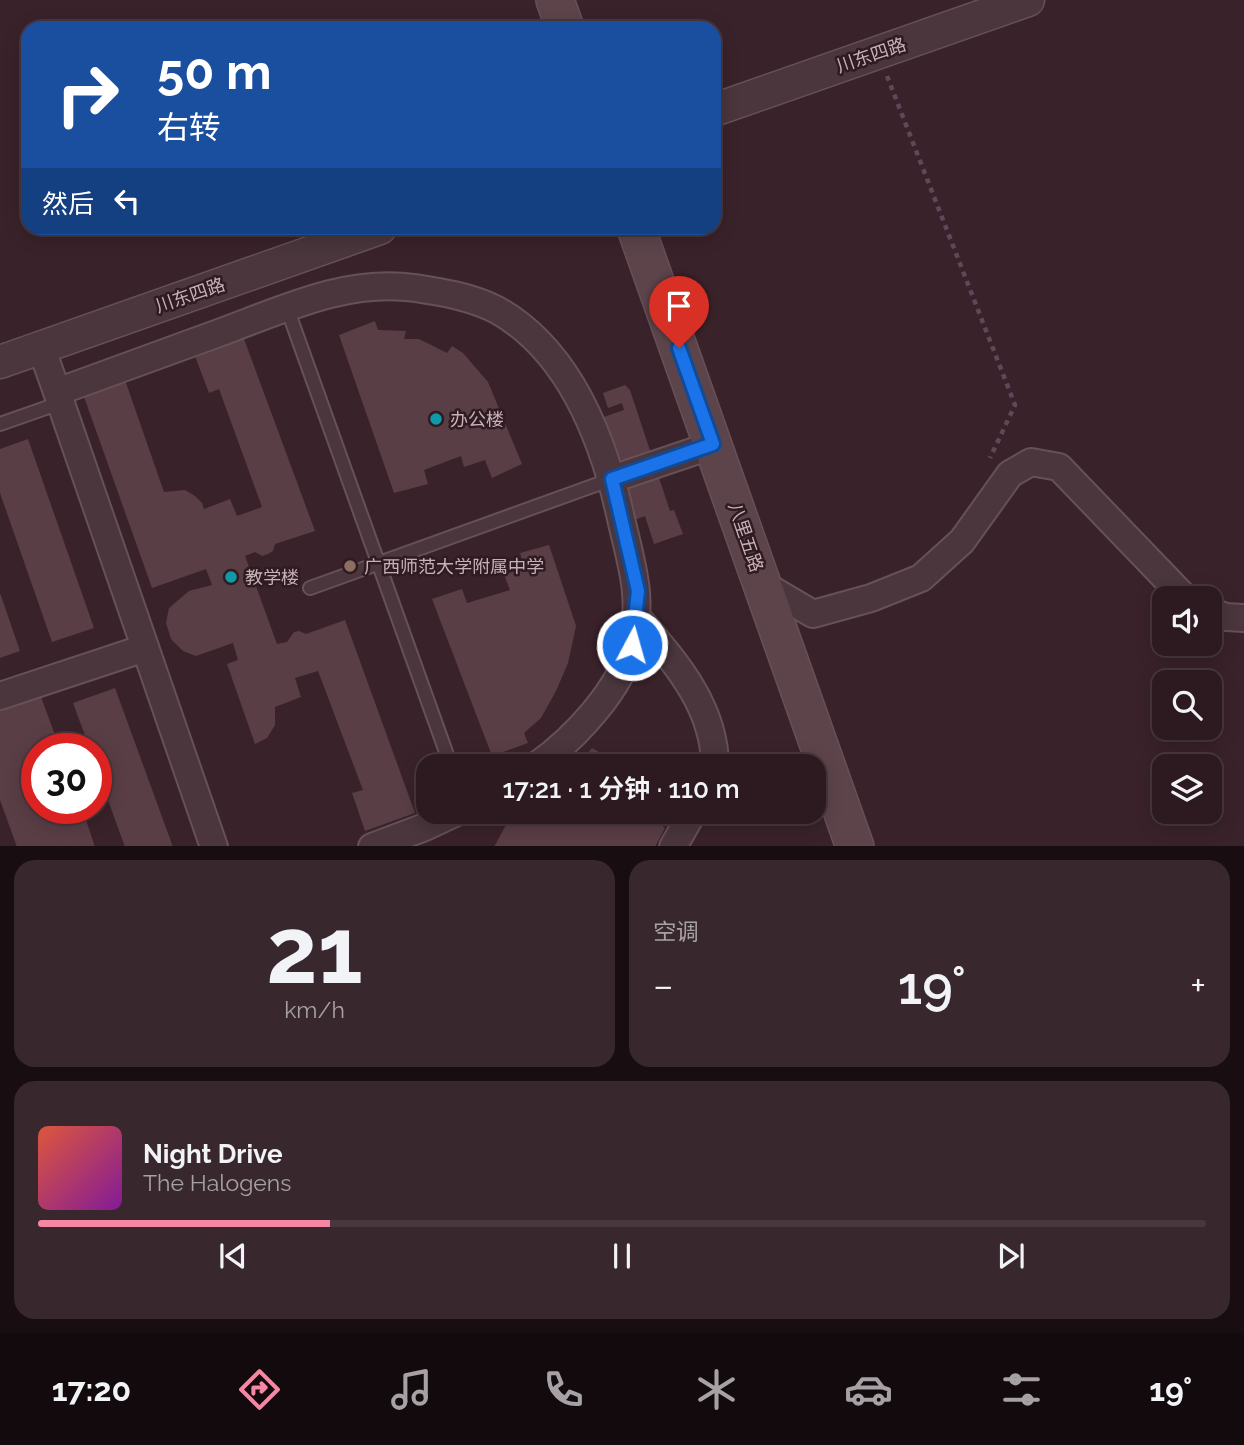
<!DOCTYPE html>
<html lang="zh">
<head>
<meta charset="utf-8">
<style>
	body { margin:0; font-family:Raleway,"Noto Sans SC",sans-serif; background:#38272d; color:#f1f3f6; height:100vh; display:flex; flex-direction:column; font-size:26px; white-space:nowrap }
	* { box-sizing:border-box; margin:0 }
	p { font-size:23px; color:#a6a1a5 }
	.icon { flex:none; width:38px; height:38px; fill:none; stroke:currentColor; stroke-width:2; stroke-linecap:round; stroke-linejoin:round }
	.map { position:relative; height:846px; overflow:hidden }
	.details { display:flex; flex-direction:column; gap:14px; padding:14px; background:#180e12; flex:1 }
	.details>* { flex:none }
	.top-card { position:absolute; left:21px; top:21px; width:700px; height:214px; border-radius:21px; box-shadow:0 4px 18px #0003,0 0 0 2px #48383e; background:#1a4fa0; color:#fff; overflow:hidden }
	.fabs { position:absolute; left:1152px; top:586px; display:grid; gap:14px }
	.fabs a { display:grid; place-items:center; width:70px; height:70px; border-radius:14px; background:#2c1a20; box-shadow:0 4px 18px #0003,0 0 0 2px #48383e; font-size:35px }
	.speed { position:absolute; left:21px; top:733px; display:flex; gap:14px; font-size:35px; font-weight:700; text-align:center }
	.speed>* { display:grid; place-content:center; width:91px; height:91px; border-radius:50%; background:#2c1a20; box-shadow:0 4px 18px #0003,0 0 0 2px #48383e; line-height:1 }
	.speed .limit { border:10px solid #d22; background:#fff; color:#111 }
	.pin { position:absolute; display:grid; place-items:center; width:60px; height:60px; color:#fff; margin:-72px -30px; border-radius:50% 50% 50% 0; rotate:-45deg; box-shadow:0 0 7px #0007 }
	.pin .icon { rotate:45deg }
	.me { position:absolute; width:77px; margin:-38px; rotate:6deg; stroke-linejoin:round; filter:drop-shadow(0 0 5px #0008) }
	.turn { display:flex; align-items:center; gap:24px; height:147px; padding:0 21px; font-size:32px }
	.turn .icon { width:91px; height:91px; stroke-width:2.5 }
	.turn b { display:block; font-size:49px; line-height:60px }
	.then { display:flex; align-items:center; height:66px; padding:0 21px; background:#0003; gap:14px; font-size:26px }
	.big { font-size:52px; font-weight:600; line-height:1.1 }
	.details .widget { flex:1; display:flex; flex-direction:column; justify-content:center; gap:10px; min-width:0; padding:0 24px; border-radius:21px; background:#38272d }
	.details .dial { align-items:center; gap:0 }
	.dial b { font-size:91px; line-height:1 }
	.song { display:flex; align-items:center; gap:21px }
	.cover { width:84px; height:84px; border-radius:10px; background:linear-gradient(135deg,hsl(10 70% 55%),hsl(290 70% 35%)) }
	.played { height:7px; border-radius:4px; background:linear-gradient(90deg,#f587a5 25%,#48383e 25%) }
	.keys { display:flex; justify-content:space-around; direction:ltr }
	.heat { display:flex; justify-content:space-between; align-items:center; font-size:38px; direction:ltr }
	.details .tiles { flex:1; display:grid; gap:14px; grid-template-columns:1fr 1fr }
	.widget:last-child { grid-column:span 2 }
	.trip { position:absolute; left:416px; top:754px; width:410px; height:70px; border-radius:21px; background:#2c1a20; box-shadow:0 4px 18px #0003,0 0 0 2px #48383e; font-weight:600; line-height:70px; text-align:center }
	.menu { display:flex; height:112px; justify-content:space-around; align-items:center; background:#120a0d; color:#a6a1a5 }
	.menu .icon { width:49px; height:49px }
	.menu .active { color:#f587a5 }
	.menu b { font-size:32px; color:#f1f3f6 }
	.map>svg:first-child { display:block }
	.building { fill:#5a3e46 }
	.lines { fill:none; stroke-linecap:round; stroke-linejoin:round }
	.service-casing { stroke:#655157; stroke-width:16 }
	.minor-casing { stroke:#655157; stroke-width:30 }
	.tertiary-casing { stroke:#655157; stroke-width:35 }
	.secondary-casing { stroke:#655157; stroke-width:40 }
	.path { stroke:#5e4959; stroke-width:4.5; stroke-dasharray:5 5; stroke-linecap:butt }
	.service { stroke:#4a363c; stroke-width:12 }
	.minor { stroke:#4a363c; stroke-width:26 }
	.tertiary { stroke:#4a363c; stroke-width:32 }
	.secondary { stroke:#5d444b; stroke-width:37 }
	.route-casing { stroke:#114b97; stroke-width:18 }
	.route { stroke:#1a73e8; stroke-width:12 }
	.culture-dot { fill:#0f9aa8; stroke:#2f1b21; stroke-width:2.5 }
	.education-dot { fill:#8d6e63; stroke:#2f1b21; stroke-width:2.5 }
	.labels { text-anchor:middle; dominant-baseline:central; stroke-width:5; stroke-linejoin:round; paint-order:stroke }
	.street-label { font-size:18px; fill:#c6b1b7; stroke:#2f1b21 }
	.poi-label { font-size:18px; fill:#c6b1b7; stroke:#2f1b21; text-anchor:start }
</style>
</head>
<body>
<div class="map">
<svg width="1244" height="847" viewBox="0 0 1244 847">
	<rect width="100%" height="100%" fill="#3a222a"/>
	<path class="building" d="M375 321 378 330 406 331 404 339H419L447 353 452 346 463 353 488 382 522 464 492 478 485 460 464 467 461 456 424 470 428 484 394 493 339 335Z
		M244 339 315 531 275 544 273 551 268 554 262 556 255 552 245 556 277 644 287 642 294 632 299 631 306 634 345 620 415 813 365 831 352 793 363 790 318 671 295 678 301 697 275 707V725L267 738 255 744 227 664 238 660 233 643 196 656 183 651 171 639 166 623 169 608 189 591 212 585 206 569 152 588 83 394 125 380 164 492 185 490 195 496 202 503 204 509 230 499 237 516 262 507 219 389 209 393 195 356Z
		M625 385 630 390 670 511 674 510 683 534 654 544 645 516 632 521 598 419 624 410 622 403 608 408 603 393Z
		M28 439 94 628 52 642 0 493V449Z
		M549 545 576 626 568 663 556 691 541 718 524 733 528 743 492 756 432 599 462 589 467 603 510 590 504 575 518 570 517 564 523 562 520 553Z
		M0 593 20 651 0 658Z
		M115 688 173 847H125L96 767V749H90L73 703Z
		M40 694 60 749H37V808H82L95 847H17L0 800V708Z
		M592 748 623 766H572L577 756 584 758Z
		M513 812H664L658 822 665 828 655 847H494Z"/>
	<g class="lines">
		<defs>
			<path id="service" d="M287 308 451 766
				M0 424 60 403
				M310 588 612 479"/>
			<path id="minor" d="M41 347 57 392
				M612 479 713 445
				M762 584 813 614 871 598 921 578 962 541 1010 474 1031 462 1059 467 1185 598
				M1209 611 1226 617 1244 618
				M636 616C673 660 715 705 715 766
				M0 696 145 648
				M214 847 57 392C110 373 163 353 216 334 280 311 345 278 415 288 442 292 472 297 497 310 572 352 605 444 622 523 632 566 643 598 632 643 622 689 573 740 536 766
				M372 847 425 827 457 812
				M673 847 693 812"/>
			<path id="tertiary" d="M714 110 1028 0
				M0 362 380 228"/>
			<path id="secondary" d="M555 0 565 28
				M636 228 855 847"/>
		</defs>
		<use href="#service" class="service-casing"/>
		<use href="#minor" class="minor-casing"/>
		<use href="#tertiary" class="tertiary-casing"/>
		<use href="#secondary" class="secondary-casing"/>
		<path class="path" d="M887 76 1015 405 990 458"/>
		<use href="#service" class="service"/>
		<use href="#minor" class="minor"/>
		<use href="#tertiary" class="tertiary"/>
		<use href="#secondary" class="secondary"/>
	</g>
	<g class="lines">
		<defs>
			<path id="route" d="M632 645 638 591 612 479 713 444 679 348"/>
		</defs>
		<use href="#route" class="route-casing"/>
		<use href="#route" class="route"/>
	</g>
	<g class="culture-dot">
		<circle cx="436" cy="419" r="7"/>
		<circle cx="231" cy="577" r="7"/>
	</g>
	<circle class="education-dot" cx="350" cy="566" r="7"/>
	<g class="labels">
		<g class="street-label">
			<text transform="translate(871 55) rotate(-19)">川东四路</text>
			<text transform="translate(190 295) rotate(-19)">川东四路</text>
			<text transform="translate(746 537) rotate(71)">八里五路</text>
		</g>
		<g class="poi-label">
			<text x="450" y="419">办公楼</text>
			<text x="364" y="566">广西师范大学附属中学</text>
			<text x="245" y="577">教学楼</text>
		</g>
	</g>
</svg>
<div class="fabs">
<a><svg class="icon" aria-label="sound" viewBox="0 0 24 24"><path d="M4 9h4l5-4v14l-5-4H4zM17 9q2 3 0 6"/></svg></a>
<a><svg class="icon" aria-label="search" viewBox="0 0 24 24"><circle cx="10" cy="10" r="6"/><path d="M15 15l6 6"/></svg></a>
<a><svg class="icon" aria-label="layers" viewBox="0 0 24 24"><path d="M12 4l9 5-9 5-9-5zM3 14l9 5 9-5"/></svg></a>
</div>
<div class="speed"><div class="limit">30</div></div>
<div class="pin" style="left:679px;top:348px;background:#d93025"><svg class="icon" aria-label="arrive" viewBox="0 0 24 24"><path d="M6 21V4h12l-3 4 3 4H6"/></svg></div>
<svg class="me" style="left:632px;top:645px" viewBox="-20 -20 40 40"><circle r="17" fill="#1a73e8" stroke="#fff" stroke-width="3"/><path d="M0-11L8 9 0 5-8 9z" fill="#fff"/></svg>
<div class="trip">17:21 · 1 分钟 · 110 m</div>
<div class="top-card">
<div class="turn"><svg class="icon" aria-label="right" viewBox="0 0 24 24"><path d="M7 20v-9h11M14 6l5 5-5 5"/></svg><div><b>50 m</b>右转</div></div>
<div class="then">然后<svg class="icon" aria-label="left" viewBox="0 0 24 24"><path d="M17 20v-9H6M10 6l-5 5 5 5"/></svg></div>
</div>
</div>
<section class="details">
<div class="tiles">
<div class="widget dial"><b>21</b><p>km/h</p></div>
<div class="widget"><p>空调</p>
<div class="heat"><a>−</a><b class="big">19°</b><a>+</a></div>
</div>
<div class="widget">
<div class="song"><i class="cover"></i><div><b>Night Drive</b><p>The Halogens</p></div></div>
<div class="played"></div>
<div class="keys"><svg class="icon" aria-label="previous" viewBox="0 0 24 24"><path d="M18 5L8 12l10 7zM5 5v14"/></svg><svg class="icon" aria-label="pause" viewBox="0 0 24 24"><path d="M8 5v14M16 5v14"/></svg><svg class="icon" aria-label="next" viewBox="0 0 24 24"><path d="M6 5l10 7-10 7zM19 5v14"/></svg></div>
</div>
</div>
</section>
<nav class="menu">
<b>17:20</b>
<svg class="icon active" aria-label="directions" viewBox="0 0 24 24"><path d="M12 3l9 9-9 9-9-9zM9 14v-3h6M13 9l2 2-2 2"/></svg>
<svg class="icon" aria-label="music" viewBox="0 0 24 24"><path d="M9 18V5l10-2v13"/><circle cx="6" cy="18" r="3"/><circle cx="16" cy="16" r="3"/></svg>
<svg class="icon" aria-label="phone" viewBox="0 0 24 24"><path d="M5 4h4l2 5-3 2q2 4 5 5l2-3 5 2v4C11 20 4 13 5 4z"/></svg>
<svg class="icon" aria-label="climate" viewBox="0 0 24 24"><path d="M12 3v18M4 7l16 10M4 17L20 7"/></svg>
<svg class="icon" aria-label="car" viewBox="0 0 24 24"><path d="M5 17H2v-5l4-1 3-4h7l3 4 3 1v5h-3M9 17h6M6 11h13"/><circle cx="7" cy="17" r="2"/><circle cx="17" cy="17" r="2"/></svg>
<svg class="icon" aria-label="filters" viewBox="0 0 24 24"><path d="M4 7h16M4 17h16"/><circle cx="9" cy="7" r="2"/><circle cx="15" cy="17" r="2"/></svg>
<b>19°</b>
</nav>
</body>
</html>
